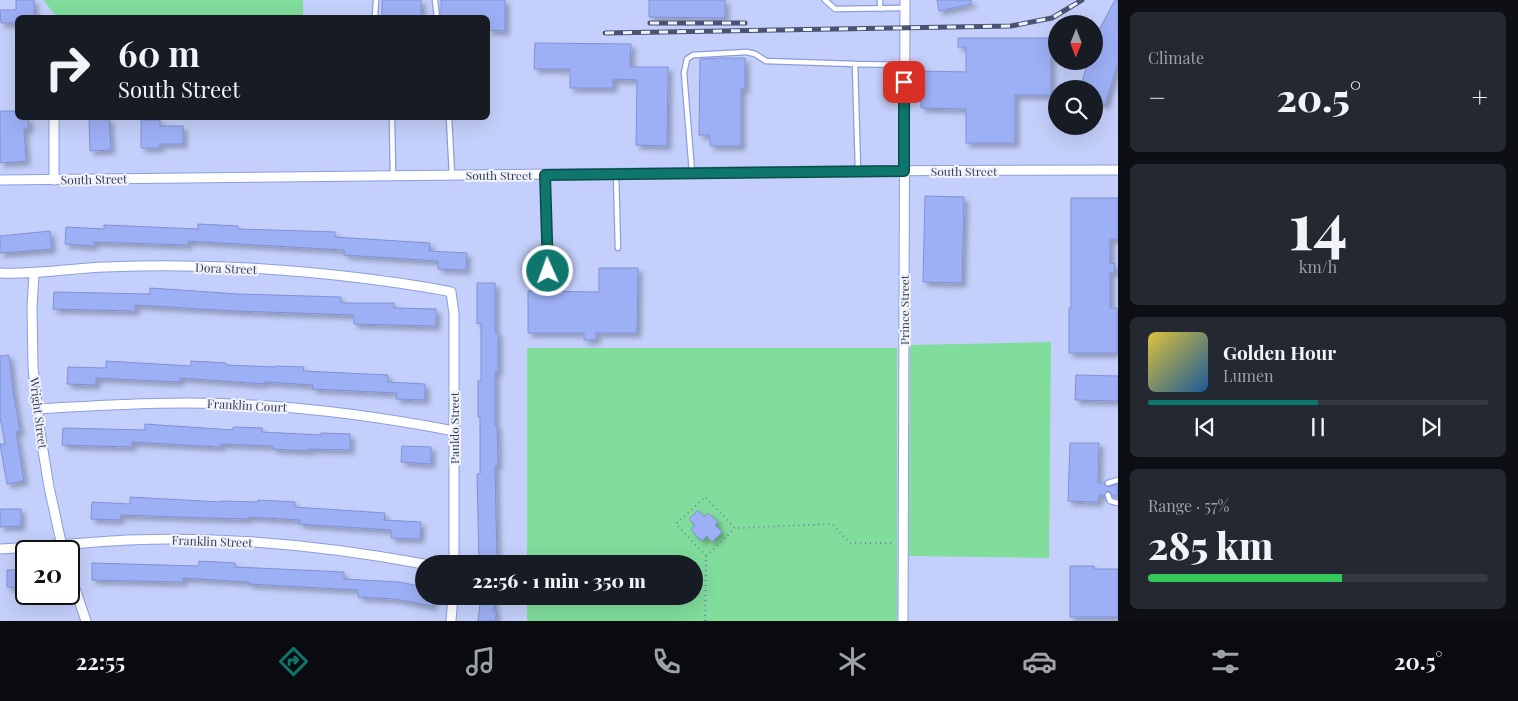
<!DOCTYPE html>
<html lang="en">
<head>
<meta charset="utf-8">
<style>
	body { margin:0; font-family:"Playfair Display",serif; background:#242831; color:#f1f3f6; height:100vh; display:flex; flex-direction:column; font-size:19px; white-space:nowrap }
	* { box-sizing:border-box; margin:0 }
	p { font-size:16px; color:#9ea1a6 }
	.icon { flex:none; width:28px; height:28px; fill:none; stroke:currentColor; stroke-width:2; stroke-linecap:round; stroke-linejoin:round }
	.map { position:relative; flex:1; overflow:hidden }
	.details { display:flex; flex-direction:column; gap:12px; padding:12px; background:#0d0f14; width:400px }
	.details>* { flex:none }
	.hud { position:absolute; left:15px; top:15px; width:475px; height:105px; border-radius:8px; box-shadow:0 5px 20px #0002; background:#171b24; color:#f1f3f6; overflow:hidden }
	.needle { width:32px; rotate:181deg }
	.fabs { position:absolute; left:1048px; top:15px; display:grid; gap:10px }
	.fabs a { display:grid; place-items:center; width:55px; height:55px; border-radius:50%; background:#171b24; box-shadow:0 5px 20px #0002; font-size:25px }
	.speed { position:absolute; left:15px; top:540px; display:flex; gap:10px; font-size:25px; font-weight:700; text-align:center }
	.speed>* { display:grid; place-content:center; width:65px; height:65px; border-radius:50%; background:#171b24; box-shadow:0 5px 20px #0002; line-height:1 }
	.speed .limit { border:2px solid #111; border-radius:8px; background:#fff; color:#111 }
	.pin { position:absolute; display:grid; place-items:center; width:42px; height:42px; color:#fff; margin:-21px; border-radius:10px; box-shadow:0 2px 8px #0006 }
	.me { position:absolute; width:55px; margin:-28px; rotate:358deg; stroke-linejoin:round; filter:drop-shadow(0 0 4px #0008) }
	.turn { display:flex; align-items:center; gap:18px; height:105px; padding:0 20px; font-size:22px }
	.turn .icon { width:65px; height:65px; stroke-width:2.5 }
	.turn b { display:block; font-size:35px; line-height:42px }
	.big { font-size:38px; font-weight:800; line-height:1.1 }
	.details .card { flex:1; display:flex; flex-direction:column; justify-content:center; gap:8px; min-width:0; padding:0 18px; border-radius:8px; background:#242831 }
	.details .dial { align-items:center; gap:0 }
	.dial b { font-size:65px; line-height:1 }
	.song { display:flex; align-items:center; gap:15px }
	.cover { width:60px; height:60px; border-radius:8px; background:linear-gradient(135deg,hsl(50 70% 55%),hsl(210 70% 35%)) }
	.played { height:5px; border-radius:2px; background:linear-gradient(90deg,#0f766e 50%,#363941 50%) }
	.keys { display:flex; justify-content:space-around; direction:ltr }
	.heat { display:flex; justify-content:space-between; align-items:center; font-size:28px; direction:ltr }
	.charge { height:8px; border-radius:4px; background:linear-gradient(90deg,#34c759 57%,#363941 0) }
	.trip { position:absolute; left:415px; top:555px; width:288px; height:50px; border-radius:25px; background:#171b24; box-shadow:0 5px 20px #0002; font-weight:800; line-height:50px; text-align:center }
	.tabs { display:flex; height:80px; justify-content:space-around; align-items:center; background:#090b0e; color:#9ea1a6 }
	.tabs .icon { width:35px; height:35px }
	.tabs .on { color:#0f766e }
	.tabs b { font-size:22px; color:#f1f3f6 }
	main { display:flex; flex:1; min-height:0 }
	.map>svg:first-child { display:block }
	.green { fill:#80dd9c }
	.building { fill:#9db0f5; stroke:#8091d4; filter:url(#shadow) }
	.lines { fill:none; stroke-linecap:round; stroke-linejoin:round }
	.lane-casing { stroke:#8b9de0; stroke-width:7 }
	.street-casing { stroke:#8b9de0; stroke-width:11 }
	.path { stroke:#7781a4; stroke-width:2; stroke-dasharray:1 4; stroke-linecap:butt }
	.lane { stroke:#fff; stroke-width:4.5 }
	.street { stroke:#fff; stroke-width:9 }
	.rail-casing { stroke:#4b5372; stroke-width:5 }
	.rail { stroke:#f0f2fa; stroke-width:3; stroke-dasharray:9; stroke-linecap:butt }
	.route-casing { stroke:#0a4d48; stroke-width:12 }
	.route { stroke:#0f766e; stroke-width:9 }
	.labels { text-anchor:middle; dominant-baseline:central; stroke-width:4; stroke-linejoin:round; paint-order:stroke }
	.street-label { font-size:12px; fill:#343b58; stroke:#f0f2fa }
</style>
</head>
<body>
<main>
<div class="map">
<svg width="1118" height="621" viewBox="0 0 1118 621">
	<defs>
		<filter id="shadow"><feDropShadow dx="4" dy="4" stdDeviation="2.5" flood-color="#0004"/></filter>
	</defs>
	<rect width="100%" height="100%" fill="#c4d0fb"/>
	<path class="green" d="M43 0H303V17H57Z
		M1051 342 1049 558 909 556 910 345Z
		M527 348H897V621H527V596H694V564H527Z"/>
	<path class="building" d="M16 0H34V18H18V23H1L0 10H16Z
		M382 0H421V18H382Z
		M441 0H505V31L488 30V18H441Z
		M649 0H725V18L649 17Z
		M937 0H971V4L939 11Z
		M1115 0H1118V63L1105 105 1094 101V89H1080L1088 61H1094V41L1097 30H1099Z
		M958 38H1051V95H1015V143H966V109L921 108V71L966 72V47H958Z
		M535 43 631 44 630 67H668L667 146 636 145 637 80 613 79V88H570V69H534Z
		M719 58H745V89H741V146H710V135H699L700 59Z
		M0 111H18V118H28L29 129H24L26 161 0 163Z
		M89 118H109L111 150 90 151Z
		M141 120H160V126H183V144H160V148H141Z
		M925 196 964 197 962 283 923 282Z
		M1071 198H1118V239H1110V264L1115 263 1114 273H1110V308H1117V353H1069V308H1071Z
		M198 224 238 226V229L335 232V237L430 243 429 251 467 253 466 270 438 269V261L344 255V250L188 241V245L94 242V246L65 244 66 227 104 229V225L198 229Z
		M50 231 52 249 0 253V236Z
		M599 268H638L637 333H596V340H584V333H528V291L599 292Z
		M477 283H495V332H498V372H495V426H497L498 465 495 466 497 563 479 562 477 474H480V417H478V381H481V323L477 324Z
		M150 288 238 294 341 297V303H394V308L436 309V326L354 324V315L237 311 135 305V311L53 309 54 292 150 294Z
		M9 355 13 391 20 431 16 432 24 481 7 484 0 444H5L0 417V356Z
		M106 361 191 366V361L226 363V365L275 367V366L304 367 303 371 388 375V382L425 384V400L396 399 397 393 312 389 313 385 265 382 264 384 180 378V382L96 378V385L67 384 68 367 106 368Z
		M1076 375 1118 376V401L1075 400Z
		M145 424 233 430V427L262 428V432L321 435V433L350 434V450L309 449V451L273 449V446L221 444V447L132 442V447L62 445 63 428 145 430Z
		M1070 443H1099L1098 483H1104L1108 487 1118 484 1117 496H1112L1110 492 1107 491 1104 495H1099L1098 502 1068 501Z
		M402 446 431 447V464L401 462Z
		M130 497 220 502 221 501 258 502V500L295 502 294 507 385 513 384 520 421 522 420 539 391 538V530L299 524 300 520 249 517 248 519 211 518 121 515 120 520 91 519 92 502 130 504Z
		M0 509H21V526L0 527Z
		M698 510 704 517 708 513 718 522 715 525 722 532 712 542 707 536 702 541 691 530 695 525 689 519Z
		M199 561 235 563V567L344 572V579L399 582 424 587V596H434L432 606 395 599 358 597V590L249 584V582L183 578V582L92 580V563L198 566Z
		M1070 566H1094V569H1118V617H1070Z
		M7 570H26V587H7Z
		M481 596H494V612H497L495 621H478Z"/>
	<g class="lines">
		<defs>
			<path id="lane" d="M435 0 437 18
				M825 0 835 9 905 8
				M880 9V0
				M375 18 376 0
				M392 118 393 176
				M449 118 452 175
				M858 170 855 64 904 65
				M692 172 684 73 687 59 693 55 747 52 755 54 766 61 855 64
				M616 174 618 248
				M545 175 548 271
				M1108 483 1118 480
				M1108 495 1110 501 1118 503"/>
			<path id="street" d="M0 180 829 171 1118 170
				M54 180V118
				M0 273C36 275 71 268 106 267 194 263 282 268 369 279 396 283 424 286 451 292L454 314V564
				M34 274 32 307 33 367 39 426 49 487 63 551
				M38 409C87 406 136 403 186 403 276 403 366 414 454 431
				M0 549C43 547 86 542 129 540 227 536 327 546 424 564
				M69 571 86 621
				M451 621 453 596
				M903 621 905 0"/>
		</defs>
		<use href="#lane" class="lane-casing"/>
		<use href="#street" class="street-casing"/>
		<path class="path" d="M706 556 735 528
			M705 621 706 556 676 524 705 497 735 528 832 524 850 543H893"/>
		<use href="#lane" class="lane"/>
		<use href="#street" class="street"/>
		<defs>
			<path id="rail" d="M650 23H745
				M605 33 1011 26 1052 18 1082 0"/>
		</defs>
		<use href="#rail" class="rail-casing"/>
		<use href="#rail" class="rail"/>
	</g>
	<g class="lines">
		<defs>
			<path id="route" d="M548 271 545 175 904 171V82"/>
		</defs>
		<use href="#route" class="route-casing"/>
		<use href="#route" class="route"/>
	</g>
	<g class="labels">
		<g class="street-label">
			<text x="964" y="171">South Street</text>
			<text x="499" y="175">South Street</text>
			<text transform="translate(94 179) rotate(-1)">South Street</text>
			<text transform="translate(226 268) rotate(2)">Dora Street</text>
			<text transform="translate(904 310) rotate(-90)">Prince Street</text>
			<text transform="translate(247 405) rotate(3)">Franklin Court</text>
			<text transform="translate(39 413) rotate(83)">Wright Street</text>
			<text transform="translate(454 428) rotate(-90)">Pauldo Street</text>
			<text transform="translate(212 541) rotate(2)">Franklin Street</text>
		</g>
	</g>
</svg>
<div class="fabs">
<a><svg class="needle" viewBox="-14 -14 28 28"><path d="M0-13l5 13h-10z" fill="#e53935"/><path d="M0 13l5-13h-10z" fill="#9ea1a6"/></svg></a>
<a><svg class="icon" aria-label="search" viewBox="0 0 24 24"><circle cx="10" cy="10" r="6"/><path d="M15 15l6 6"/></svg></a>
</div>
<div class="speed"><div class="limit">20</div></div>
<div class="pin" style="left:904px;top:82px;background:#d93025"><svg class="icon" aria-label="arrive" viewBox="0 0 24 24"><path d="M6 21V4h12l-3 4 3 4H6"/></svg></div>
<svg class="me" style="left:548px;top:271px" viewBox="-20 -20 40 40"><circle r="17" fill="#0f766e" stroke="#fff" stroke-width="3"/><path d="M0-11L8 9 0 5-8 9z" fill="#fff"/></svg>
<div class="trip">22:56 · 1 min · 350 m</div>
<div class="hud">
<div class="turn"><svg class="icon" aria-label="right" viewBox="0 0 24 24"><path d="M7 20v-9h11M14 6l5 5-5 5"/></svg><div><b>60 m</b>South Street</div></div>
</div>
</div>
<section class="details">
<div class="card"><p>Climate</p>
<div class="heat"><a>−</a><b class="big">20.5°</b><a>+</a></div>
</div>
<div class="card dial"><b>14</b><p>km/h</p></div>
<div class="card">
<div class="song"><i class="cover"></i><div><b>Golden Hour</b><p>Lumen</p></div></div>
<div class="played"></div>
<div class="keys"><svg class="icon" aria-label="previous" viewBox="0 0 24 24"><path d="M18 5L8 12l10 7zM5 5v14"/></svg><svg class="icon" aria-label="pause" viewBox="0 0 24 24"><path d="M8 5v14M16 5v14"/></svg><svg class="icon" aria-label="next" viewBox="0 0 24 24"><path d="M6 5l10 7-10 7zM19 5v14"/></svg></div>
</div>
<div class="card"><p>Range · 57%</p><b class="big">285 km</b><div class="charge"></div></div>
</section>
</main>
<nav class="tabs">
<b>22:55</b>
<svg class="icon on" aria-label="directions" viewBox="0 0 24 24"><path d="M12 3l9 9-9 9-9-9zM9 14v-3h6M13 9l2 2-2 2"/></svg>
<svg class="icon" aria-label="music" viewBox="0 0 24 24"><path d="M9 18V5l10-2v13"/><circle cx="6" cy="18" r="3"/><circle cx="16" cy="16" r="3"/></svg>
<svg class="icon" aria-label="phone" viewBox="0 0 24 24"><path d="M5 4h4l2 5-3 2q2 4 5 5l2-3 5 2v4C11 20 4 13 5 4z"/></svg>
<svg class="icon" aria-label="climate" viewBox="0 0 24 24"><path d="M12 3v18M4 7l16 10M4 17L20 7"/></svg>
<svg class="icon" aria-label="car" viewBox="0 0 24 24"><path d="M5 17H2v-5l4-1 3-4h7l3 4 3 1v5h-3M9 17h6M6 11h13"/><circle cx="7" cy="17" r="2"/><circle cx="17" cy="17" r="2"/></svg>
<svg class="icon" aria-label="filters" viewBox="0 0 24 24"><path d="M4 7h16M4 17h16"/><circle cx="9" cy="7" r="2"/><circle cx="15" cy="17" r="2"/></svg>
<b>20.5°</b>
</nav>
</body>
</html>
